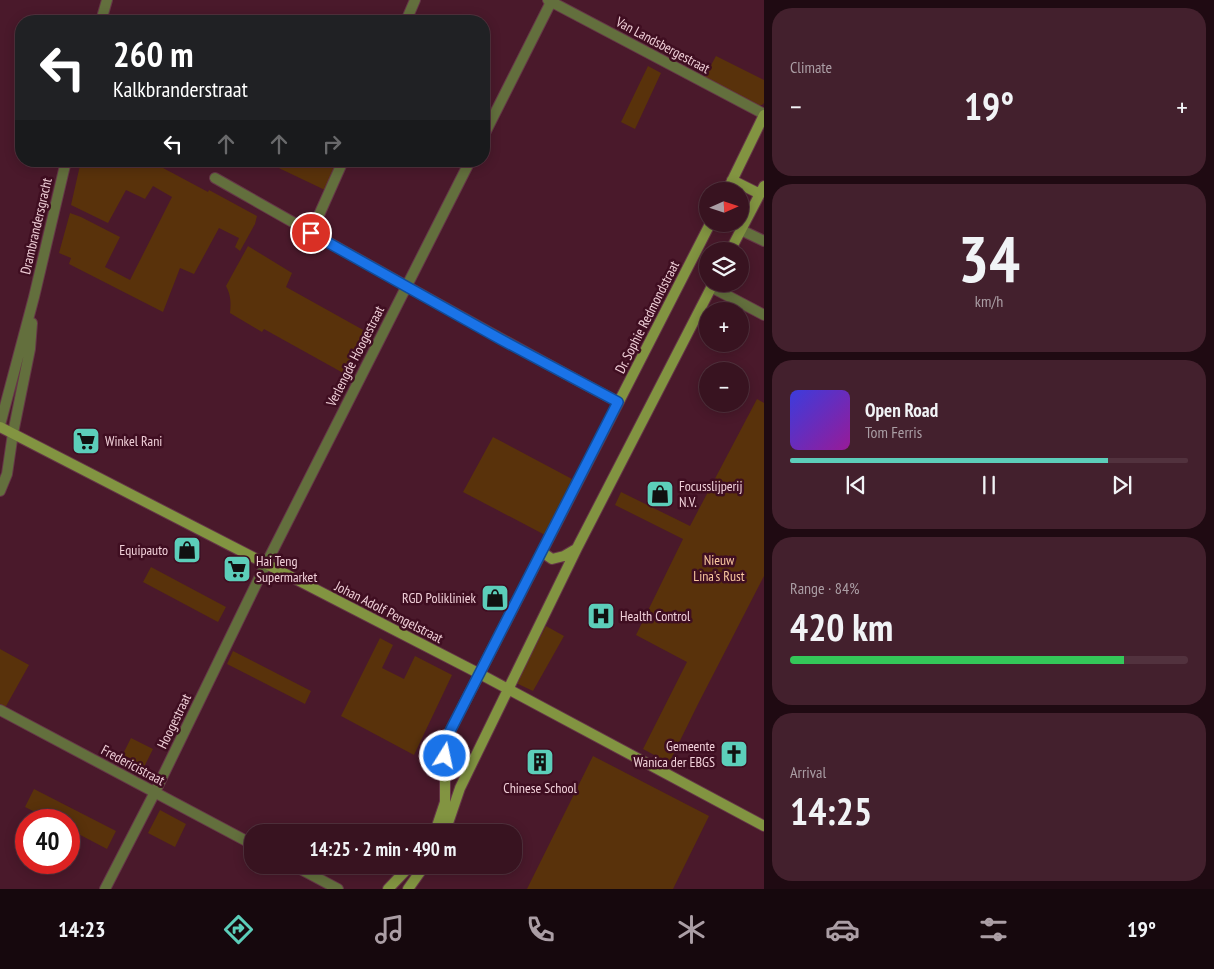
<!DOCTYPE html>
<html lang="en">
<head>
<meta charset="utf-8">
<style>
	body { margin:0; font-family:"PT Sans Narrow",sans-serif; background:#43202d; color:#f1f3f6; height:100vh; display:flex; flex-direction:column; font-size:19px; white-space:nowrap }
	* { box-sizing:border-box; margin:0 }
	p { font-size:16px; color:#ab9ea5 }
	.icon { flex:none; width:28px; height:28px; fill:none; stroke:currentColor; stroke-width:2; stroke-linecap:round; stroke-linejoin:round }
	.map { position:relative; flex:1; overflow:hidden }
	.side { display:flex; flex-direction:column; gap:8px; padding:8px; background:#1f0a12; width:450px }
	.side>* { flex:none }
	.guide { position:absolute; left:15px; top:15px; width:475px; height:152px; border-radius:20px; box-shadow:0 2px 12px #0003,0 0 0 1px #52323e; background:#202124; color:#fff; overflow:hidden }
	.needle { width:32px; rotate:87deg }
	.tools { position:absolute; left:699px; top:182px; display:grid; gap:10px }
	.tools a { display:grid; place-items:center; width:50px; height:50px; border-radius:50%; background:#381320; box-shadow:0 2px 12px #0003,0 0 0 1px #52323e; font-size:25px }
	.speed { position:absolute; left:15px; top:809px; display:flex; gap:10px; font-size:25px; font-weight:700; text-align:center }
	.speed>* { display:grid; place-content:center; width:65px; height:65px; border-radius:50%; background:#381320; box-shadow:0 2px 12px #0003,0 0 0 1px #52323e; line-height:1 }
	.speed .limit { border:8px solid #d22; background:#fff; color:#111 }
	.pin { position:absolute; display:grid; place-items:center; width:42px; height:42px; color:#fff; margin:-21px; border:2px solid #fff; border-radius:50%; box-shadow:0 1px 5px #0007 }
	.me { position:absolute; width:55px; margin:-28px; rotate:10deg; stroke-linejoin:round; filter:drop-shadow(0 0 4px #0008) }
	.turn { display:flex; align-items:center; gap:18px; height:105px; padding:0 15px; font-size:22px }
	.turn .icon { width:65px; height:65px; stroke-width:2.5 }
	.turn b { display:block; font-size:35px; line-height:42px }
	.lanes { display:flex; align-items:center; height:48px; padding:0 15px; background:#0003; justify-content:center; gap:25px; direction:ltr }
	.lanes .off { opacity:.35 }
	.big { font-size:38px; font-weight:800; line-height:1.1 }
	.side .card { flex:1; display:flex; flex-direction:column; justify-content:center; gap:8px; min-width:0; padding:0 18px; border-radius:20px; background:#43202d }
	.side .dial { align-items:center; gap:0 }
	.dial b { font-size:65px; line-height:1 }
	.song { display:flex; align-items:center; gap:15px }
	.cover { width:60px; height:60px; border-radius:8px; background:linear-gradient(135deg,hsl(240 70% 55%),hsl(300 70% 35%)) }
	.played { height:5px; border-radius:2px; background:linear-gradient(90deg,#5cceba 80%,#52323e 80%) }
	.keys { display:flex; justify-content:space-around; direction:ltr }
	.heat { display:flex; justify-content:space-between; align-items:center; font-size:28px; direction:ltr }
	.charge { height:8px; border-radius:4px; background:linear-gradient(90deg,#34c759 84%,#52323e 0) }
	.trip { position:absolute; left:244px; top:824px; width:278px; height:50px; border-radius:20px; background:#381320; box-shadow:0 2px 12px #0003,0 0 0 1px #52323e; font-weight:800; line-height:50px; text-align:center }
	.dock { display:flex; height:80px; justify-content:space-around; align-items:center; background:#16080d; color:#ab9ea5 }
	.dock .icon { width:35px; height:35px }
	.dock .on { color:#5cceba }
	.dock b { font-size:22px; color:#f1f3f6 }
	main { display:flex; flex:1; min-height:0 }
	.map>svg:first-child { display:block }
	.green { fill:#59320b }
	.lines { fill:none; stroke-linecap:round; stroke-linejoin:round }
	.street-casing { stroke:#653647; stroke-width:12 }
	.secondary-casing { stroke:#653647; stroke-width:12 }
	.street { stroke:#636f3d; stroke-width:10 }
	.secondary { stroke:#829441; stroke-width:10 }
	.route-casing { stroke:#114b97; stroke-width:12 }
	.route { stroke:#1a73e8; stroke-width:9 }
	.labels { text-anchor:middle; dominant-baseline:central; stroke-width:5; stroke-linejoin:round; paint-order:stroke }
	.street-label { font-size:14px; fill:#f1d0d9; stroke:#3f0e21 }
	.poi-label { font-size:14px; fill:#f1d0d9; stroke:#3f0e21; text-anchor:start }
	.park-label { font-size:14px; fill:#fac8a0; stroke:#3f0e21 }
</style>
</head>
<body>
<main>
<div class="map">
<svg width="764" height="889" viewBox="0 0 764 889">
	<rect width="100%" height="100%" fill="#4a192b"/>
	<path class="green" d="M716 56 764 80V103L762 105H755L704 78Z
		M648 66 661 73 635 129 621 122Z
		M81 161H150L208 192 209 190 257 216 255 224 240 251 235 247 239 238 219 228 194 274 180 268 163 312 69 264 71 258 59 253 70 213 81 217 120 237 105 267 130 280 172 197 153 186 145 199 126 190 108 223 71 205Z
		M264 161H337L325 190Z
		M248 246 292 273 286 287 365 331 345 374 264 329 262 332 230 313C231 302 231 296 226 286Z
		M757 399 764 403V576L698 704 669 763 643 749 687 662 636 635 683 539 615 505 621 492 690 526Z
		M493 437 572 479 545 535 463 492Z
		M151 567 226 607 218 622 143 582Z
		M546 626 564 636 533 691 516 683Z
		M380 638 393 645 382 668 404 679 415 656 452 675 414 755 341 716Z
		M0 649 29 665 5 708 0 706Z
		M233 651 311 691 305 704 227 664Z
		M131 738 153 749 142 771 120 760Z
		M593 756 709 816 673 889H527Z
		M34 789 116 831 107 849 69 829V820H51L25 807Z
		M160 810 186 824 175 847 148 833Z"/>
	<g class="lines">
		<defs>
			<path id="street" d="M548 0 764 114
				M101 21 107 0
				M406 21 415 0
				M484 135 552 0
				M215 178C349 254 482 330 618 402
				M741 230 764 241
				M311 233 343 161
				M711 287 764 315
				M0 425 34 297 66 161
				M0 491 7 474 13 433 30 349 32 323
				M0 710 252 844
				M293 865 338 889
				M105 889 155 792 266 564 470 161"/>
			<path id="secondary" d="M732 180 760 194
				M727 191 764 115
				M740 207 750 213
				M730 251 764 186
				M0 427 480 674 764 826
				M542 552 552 559 564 556 576 549
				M435 832 445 802V741L710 224
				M445 832 460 788 577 548 713 284
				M388 889 411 865
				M408 889 425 865"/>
		</defs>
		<use href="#street" class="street-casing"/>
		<use href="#secondary" class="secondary-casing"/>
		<use href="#street" class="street"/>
		<use href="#secondary" class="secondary"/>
	</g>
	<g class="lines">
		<defs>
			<path id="route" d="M311 233 500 339 618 402 445 741V756"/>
		</defs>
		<use href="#route" class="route-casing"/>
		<use href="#route" class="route"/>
	</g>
	<defs>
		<symbol id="supermarket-square" viewBox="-11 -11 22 22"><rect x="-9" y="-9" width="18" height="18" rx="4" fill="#5cceba" stroke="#3f0e21"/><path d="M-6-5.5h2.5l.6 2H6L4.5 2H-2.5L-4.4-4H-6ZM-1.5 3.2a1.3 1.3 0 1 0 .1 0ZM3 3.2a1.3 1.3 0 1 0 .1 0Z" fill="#111"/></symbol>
		<symbol id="shop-square" viewBox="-11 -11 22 22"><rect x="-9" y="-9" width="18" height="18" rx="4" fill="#5cceba" stroke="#3f0e21"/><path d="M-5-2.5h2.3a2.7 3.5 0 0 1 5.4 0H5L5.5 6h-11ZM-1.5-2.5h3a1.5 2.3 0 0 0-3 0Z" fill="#111"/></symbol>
		<symbol id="hospital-square" viewBox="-11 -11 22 22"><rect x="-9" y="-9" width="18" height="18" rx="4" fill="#5cceba" stroke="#3f0e21"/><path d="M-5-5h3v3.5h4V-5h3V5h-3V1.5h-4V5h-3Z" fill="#111"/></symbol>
		<symbol id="church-square" viewBox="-11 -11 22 22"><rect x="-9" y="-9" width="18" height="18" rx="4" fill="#5cceba" stroke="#3f0e21"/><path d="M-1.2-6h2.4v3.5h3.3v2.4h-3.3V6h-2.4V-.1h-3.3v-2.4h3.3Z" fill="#111"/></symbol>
		<symbol id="building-square" viewBox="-11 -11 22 22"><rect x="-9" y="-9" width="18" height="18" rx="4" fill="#5cceba" stroke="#3f0e21"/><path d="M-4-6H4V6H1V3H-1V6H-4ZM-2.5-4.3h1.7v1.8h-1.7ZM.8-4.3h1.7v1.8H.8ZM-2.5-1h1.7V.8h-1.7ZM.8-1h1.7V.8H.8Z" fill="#111"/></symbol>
	</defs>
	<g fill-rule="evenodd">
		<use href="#supermarket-square" x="70" y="425" width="32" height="32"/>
		<use href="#shop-square" x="644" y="478" width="32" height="32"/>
		<use href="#shop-square" x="171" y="534" width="32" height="32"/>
		<use href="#supermarket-square" x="221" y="553" width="32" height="32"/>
		<use href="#shop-square" x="479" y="582" width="32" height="32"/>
		<use href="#hospital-square" x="585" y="600" width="32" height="32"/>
		<use href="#church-square" x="718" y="738" width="32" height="32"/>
		<use href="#building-square" x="524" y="746" width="32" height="32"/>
	</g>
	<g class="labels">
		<g class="street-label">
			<text transform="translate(663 45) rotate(28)">Van Landsbergestraat</text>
			<text transform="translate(36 226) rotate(-77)">Drambrandersgracht</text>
			<text transform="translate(647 317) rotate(-63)">Dr. Sophie Redmondstraat</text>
			<text transform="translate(355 356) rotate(-63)">Verlengde Hoogestraat</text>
			<text transform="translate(389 612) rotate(27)">Johan Adolf Pengelstraat</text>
			<text transform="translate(174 721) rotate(-64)">Hoogestraat</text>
			<text transform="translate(133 765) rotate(28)">Fredericistraat</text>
		</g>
		<g class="poi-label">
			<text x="105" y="441">Winkel Rani</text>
			<text x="679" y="486">Focusslijperij<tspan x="679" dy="16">N.V.</tspan></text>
			<text x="168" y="550" text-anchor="end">Equipauto</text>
			<text x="256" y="561">Hai Teng<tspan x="256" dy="16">Supermarket</tspan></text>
			<text x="476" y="598" text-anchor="end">RGD Polikliniek</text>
			<text x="620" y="616">Health Control</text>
			<text x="715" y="746" text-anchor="end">Gemeente<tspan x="715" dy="16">Wanica der EBGS</tspan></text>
			<text x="540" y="788" text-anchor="middle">Chinese School</text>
		</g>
		<g class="park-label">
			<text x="719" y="560">Nieuw<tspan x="719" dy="16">Lina's Rust</tspan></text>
		</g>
	</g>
</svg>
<div class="tools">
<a><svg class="needle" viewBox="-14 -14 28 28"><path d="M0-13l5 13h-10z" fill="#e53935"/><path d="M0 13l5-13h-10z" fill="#ab9ea5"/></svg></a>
<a><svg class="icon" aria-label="layers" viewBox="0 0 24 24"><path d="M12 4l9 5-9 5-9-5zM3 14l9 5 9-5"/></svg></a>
<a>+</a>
<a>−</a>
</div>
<div class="speed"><div class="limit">40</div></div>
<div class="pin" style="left:311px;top:233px;background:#d93025"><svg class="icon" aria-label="arrive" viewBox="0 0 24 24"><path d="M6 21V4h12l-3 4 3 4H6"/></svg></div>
<svg class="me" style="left:445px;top:756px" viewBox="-20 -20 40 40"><circle r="17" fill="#1a73e8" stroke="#fff" stroke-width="3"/><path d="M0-11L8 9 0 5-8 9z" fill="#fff"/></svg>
<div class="trip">14:25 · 2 min · 490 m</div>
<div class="guide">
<div class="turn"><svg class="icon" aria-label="left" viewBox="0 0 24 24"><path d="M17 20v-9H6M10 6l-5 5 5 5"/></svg><div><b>260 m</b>Kalkbranderstraat</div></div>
<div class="lanes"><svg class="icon" aria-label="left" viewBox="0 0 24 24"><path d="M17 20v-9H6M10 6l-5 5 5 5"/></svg><svg class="icon off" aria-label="ahead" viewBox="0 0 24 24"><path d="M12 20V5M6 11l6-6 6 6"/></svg><svg class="icon off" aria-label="ahead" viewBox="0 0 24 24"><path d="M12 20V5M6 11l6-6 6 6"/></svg><svg class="icon off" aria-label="right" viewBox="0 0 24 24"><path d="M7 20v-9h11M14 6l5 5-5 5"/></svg></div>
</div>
</div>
<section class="side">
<div class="card"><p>Climate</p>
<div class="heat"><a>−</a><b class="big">19°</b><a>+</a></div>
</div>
<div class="card dial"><b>34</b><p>km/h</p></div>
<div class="card">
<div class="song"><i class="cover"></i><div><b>Open Road</b><p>Tom Ferris</p></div></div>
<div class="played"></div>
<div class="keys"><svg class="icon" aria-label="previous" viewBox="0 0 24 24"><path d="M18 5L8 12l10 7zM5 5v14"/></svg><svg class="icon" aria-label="pause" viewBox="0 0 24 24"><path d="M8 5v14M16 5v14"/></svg><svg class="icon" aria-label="next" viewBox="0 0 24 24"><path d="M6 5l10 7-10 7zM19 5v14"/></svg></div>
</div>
<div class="card"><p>Range · 84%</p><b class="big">420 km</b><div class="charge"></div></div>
<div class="card"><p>Arrival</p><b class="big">14:25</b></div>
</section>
</main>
<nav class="dock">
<b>14:23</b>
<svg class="icon on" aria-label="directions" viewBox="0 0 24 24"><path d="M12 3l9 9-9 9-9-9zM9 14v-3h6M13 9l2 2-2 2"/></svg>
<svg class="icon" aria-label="music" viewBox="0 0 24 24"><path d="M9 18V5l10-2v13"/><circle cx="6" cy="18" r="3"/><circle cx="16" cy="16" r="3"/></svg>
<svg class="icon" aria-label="phone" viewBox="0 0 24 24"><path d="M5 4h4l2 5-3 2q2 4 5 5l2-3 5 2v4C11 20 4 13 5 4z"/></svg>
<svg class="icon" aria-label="climate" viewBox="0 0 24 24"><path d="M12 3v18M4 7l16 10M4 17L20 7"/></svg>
<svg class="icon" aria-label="car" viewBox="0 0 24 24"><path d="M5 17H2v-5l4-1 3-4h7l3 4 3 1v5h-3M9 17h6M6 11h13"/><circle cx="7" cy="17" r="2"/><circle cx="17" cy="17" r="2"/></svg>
<svg class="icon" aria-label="filters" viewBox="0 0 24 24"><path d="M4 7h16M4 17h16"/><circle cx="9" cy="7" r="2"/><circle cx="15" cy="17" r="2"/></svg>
<b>19°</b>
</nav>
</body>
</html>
